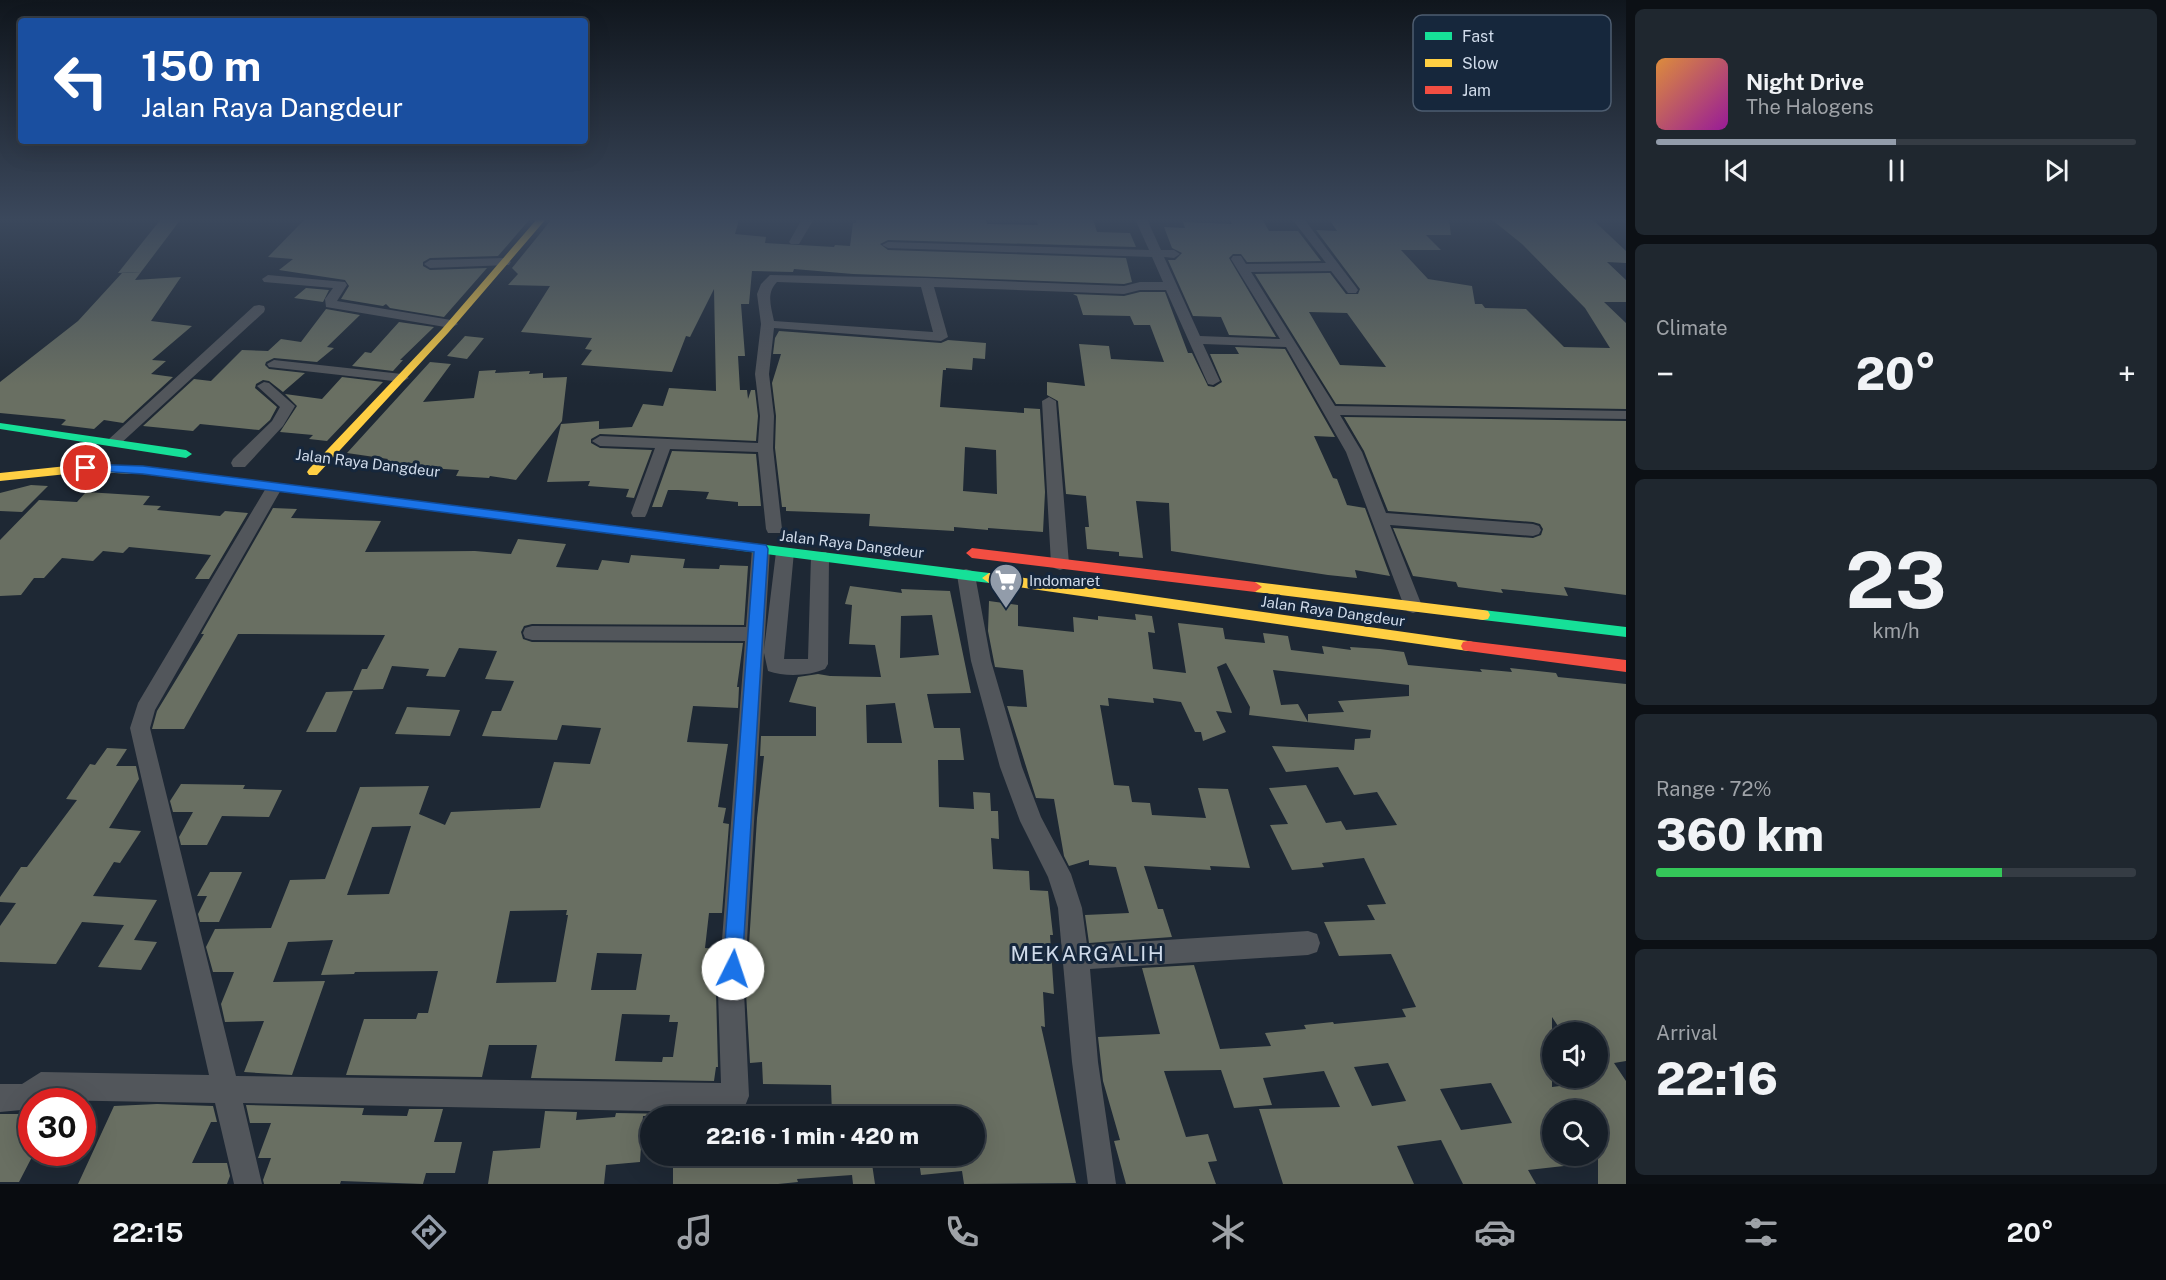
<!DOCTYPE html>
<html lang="en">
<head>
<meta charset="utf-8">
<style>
	body { margin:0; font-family:"Public Sans",sans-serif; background:#1f272f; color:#f1f3f6; height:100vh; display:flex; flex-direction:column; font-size:22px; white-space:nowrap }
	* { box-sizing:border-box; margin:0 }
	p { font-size:20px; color:#9ea2a7 }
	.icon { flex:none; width:33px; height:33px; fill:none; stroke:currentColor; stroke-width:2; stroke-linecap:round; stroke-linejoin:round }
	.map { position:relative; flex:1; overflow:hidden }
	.drawer { display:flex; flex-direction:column; gap:9px; padding:9px; background:#0c1015; width:540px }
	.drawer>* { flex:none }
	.banner { position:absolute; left:18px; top:18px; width:570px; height:126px; border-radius:6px; box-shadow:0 6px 24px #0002,0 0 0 2px #353c44; background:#1a4fa0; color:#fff; overflow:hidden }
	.fabs { position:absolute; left:1542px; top:1022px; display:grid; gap:12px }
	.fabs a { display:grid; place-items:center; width:66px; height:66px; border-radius:50%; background:#161e27; box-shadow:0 6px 24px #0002,0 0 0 2px #353c44; font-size:30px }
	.speed { position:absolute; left:18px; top:1088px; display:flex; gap:12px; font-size:30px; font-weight:700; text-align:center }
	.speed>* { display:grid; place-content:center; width:78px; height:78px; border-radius:50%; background:#161e27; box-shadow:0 6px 24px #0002,0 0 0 2px #353c44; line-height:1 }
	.speed .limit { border:9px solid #d22; background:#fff; color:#111 }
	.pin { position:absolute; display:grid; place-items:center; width:51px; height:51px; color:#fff; margin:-26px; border:3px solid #fff; border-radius:50%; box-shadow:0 2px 6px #0007 }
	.me { position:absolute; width:66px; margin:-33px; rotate:4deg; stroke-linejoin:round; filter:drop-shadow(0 0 4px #0008) }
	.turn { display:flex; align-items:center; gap:21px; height:126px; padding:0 24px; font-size:27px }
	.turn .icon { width:78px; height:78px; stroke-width:2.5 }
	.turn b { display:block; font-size:42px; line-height:51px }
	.big { font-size:45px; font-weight:800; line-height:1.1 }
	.drawer .widget { flex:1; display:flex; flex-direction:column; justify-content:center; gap:9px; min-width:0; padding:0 21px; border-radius:9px; background:#1f272f }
	.drawer .dial { align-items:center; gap:0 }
	.dial b { font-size:78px; line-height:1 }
	.song { display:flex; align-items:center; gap:18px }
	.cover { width:72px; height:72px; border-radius:9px; background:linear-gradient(135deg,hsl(30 70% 55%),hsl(300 70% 35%)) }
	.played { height:6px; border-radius:3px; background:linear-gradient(90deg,#929caa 50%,#353c44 50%) }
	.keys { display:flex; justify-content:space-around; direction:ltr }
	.heat { display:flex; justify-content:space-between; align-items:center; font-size:33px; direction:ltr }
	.charge { height:9px; border-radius:4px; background:linear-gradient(90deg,#34c759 72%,#353c44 0) }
	.trip { position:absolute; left:640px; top:1106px; width:345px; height:60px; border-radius:30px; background:#161e27; box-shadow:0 6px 24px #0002,0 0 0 2px #353c44; font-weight:800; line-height:60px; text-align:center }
	.tab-bar { display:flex; height:96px; justify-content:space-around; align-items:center; background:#090c10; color:#9ea2a7 }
	.tab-bar .icon { width:42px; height:42px }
	.tab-bar .selected { color:#929caa }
	.tab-bar b { font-size:27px; color:#f1f3f6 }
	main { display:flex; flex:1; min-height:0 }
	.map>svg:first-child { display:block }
	.building { fill:#696f62; fill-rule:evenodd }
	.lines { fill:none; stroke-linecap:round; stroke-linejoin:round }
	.street { fill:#52565b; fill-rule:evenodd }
	.fast { fill:#16e098; fill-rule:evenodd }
	.slow { fill:#ffcf43; fill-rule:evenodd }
	.jam { fill:#f24e42; fill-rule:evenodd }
	.route { fill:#1a73e8; stroke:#114b97; stroke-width:1.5 }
	.labels { text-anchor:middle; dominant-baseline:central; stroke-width:6; stroke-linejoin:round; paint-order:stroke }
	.street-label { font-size:15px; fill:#d0dbea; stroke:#16273c }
	.poi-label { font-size:15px; fill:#d0dbea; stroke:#16273c; text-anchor:start }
	.near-quarter-label { font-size:21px; letter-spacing:1.5px; fill:#d0dbea; stroke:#16273c }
	.key { fill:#16273c; stroke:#4e5d70; stroke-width:1.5 }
	.key-label { font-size:16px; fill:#d0dbea }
</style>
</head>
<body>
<main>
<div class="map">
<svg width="1626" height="1184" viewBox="0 0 1626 1184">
	<rect width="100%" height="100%" fill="#1e2834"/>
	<path class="building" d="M161 219H181L141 272 118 273Z
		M305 219H530L498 256 430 258 423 262V266L430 270 487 268 444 317 390 308 386 304 383 306 341 299 349 286 345 280 279 270 293 259 268 257Z
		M552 219 739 220 735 234 766 237 765 243 834 247 835 245 850 246 853 223H856V219H986L987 224 1038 225 1036 219H1093L1097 232 1130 233 1136 247 888 240 880 244 888 250 1126 258 1132 282 1124 284 853 274 794 269 793 272 752 271 749 304H741L745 356H738L740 390H747L748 399 751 390H755L758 416 756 441 600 434 591 439V443L600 448 652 450 634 498 626 497 629 489 588 486 590 481 547 482 561 424 599 421V429L632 427 643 404 663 406 669 388 716 391 714 289 690 337 686 336 672 372 581 365 592 350 585 349 592 338 521 332 550 286 508 285 518 274 512 268Z
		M1229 219H1262L1269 231H1298L1321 261 1247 262 1241 254H1233L1229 258 1276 337 1229 335 1221 317 1193 316 1168 260H1175L1182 253 1172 248 1164 227 1185 228 1183 222 1232 224Z
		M1329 219H1449L1451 235H1426L1441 250H1401L1428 279 1472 286 1475 304H1482L1485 308 1526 309 1564 347 1610 348 1585 308 1522 244 1491 219H1592L1626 251V263L1607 262 1626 280V302H1604L1626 323V409L1336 404 1255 274 1330 273 1346 294H1358L1360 289 1316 230 1337 231ZM1309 312 1347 313 1386 367 1340 365Z
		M141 272 135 280 181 277 151 321 192 326 152 360 166 361 151 374 173 377 123 423 104 420 94 429 61 425 66 420 63 419 0 413V382L78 321 122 273Z
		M306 288 329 290 323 302 294 298Z
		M1140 292H1165L1188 353H1192L1208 386 1214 387 1222 382 1210 354H1239L1235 347 1285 349 1335 437 1314 436 1333 478 1337 479 1347 505 1365 508 1390 576 1355 570 1357 578 1328 575 1171 551 1169 503 1136 501 1143 558 1119 556V552L1087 549 1085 527H1089L1086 496 1066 494 1058 401 1047 395V382L1085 386 1079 344 1109 346 1111 359 1164 362 1150 325H1134L1130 316 1083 315 1077 296 1073 294 1124 296Z
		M326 309 360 315 327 347 334 348 317 362 274 358 266 362 265 365 269 369 305 373 283 392 269 381 263 380 256 384 255 388 277 407 270 420 259 430 200 424 193 431 143 426 194 379 211 381 242 350 268 351 281 339 301 342Z
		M399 322 434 327 400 360H403L393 371 352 366 365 352 371 353Z
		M779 331 941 343 948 340 986 343 985 359 973 358 972 370 946 368V370H943L940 407 1024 413V408L1040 409 1045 492 1043 532 988 528V530L954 527V531L869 526 870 514 786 511V507H782L775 448 776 416 772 383 781 354H773L775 338ZM965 447 996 450 997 494 963 491Z
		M465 336 484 338 467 359 447 356Z
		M430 362 451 364 423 402 474 398 479 371 496 370 495 373 530 371 529 374 543 373V378L567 377 562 421 516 480 490 476 489 478 456 476 459 470 384 465 388 459 347 453Z
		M342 377 383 382 327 441 309 439 313 435 280 432 297 406 285 394 322 399Z
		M1344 417 1626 421V595L1564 587 1568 596 1501 589 1503 593 1458 587 1456 582 1413 576 1393 528 1533 538 1541 535 1543 529 1540 524 1533 522 1388 511 1364 451Z
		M672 451 756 454 761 506H738V502L706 499 709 492 678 490H668L662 507H652Z
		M31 485 48 486 22 512 0 511V493Z
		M86 492 150 496 143 505 161 506 157 510 220 516 225 511 248 513 209 579H195L211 555 129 547 123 553 103 551 93 561 62 558 44 578H34L21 595 0 596V540L39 500 77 502Z
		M273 508 297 509 291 518 381 521 365 552 475 551 511 554 518 539 566 544 556 567 598 570 602 560 629 563 631 555 685 559 683 568 719 569 720 565 748 566 744 625 532 624 524 626 521 632 523 639 532 642 743 643 737 687H739L738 708 693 706 687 742 728 744 718 807 726 808 723 823 729 824 722 913H709L705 948 719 949 716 992 718 1067H716L714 1081 531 1078 537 1045H489L482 1077 346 1075 364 1019H416L418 1013H428L438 971 355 972 354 974 321 975 333 940 288 942 273 982 325 981 292 1075 244 1072 264 1021 225 1022 221 1004 234 972H213L206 947 215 929 271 928 290 880 325 879 360 787 429 786 419 814 445 825 451 812 540 808 554 762 590 764 601 728 562 725 557 740 482 736 492 711H501L514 681 485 679 497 651 459 648 445 677 426 676 429 669 392 666 383 689 353 690 362 669H367L385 635 238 634 184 729H152L157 711 204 634H201ZM411 826 389 894 347 895 372 827ZM567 910 566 915H568L556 982 496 983 510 911ZM597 953 642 954 636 990H591ZM622 1014 670 1015 669 1022H678L673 1057H663L662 1062 615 1061Z
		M850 586 902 593 901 589 950 591 971 693 927 694 934 728H960L964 760H938L939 807 974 809 973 792 990 793 991 811H998L999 839 991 838 993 869 1029 871 1030 890 1048 891 1053 935H1050L1054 994 1043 992 1045 1027 1041 1026 1076 1183 964 1184 962 1171 921 1175 918 1155H975V1116H832L831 1085 763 1084 762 1062 750 1063 746 992 757 818 764 756H760L761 736H816V707L789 702 798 677 818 674 830 676 881 677 875 645 849 644 852 605 845 604ZM932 615 939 655 900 658 901 616ZM895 703 902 743H867L866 705Z
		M989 601 1018 605V626L1074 632 1073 617 1098 620V616L1136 620 1135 614 1152 616 1155 633 1148 632 1153 669 1186 673 1178 623 1223 628 1225 639 1265 643 1263 633 1288 636 1291 650 1324 654 1322 646 1351 650 1350 647 1380 649 1404 652 1408 665 1482 672 1480 669 1512 672 1510 668 1556 673 1558 677 1626 684V1061L1614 1063 1626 1081V1184H1598V1110H1552V1155H1558L1564 1166 1528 1170 1536 1184H1463L1441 1140 1397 1146 1414 1184H1283L1259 1109 1340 1107 1324 1071 1263 1078 1272 1105 1234 1108 1221 1070 1164 1071 1186 1137 1208 1134 1217 1161 1208 1162 1216 1184H1126L1114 1141 1120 1140 1103 1081 1098 1037 1160 1034 1142 968 1194 965 1220 1049 1271 1046 1265 1033 1306 1029 1304 1025 1333 1022 1334 1024 1406 1017 1402 1009 1416 1007 1391 954 1339 956 1324 922 1375 920 1367 905 1386 904 1364 858 1322 863 1324 867 1292 870 1270 825 1288 824 1269 788 1306 785 1326 823 1341 821 1346 830 1397 825 1377 792 1354 795 1338 767 1286 772 1272 746 1354 750 1355 739 1370 738 1371 730 1249 715 1250 707 1226 663 1217 667 1232 713 1216 711 1226 732 1203 741 1201 732H1195L1181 702 1153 698 1154 703 1108 698 1109 706 1100 705 1114 785 1129 786 1132 802 1150 803 1152 815 1206 818 1198 788 1228 789 1250 868 1210 866 1211 870 1144 866 1158 909H1163L1172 937 1089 943 1085 915 1129 913 1116 867 1089 865V860L1069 866 1064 856 1054 799 1036 798 1007 706 1027 707 1023 670 995 667 988 631ZM1273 670 1409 685V696L1338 701 1344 712 1308 714V722L1298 704 1281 705ZM1552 1017 1562 1032H1598V1077H1590L1593 1082 1552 1087ZM1388 1063 1406 1101 1372 1106 1354 1067ZM1491 1083 1512 1123 1461 1130 1440 1089Z
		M353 691 336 732H306L326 692Z
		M407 707 460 710 450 736 395 734Z
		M107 748 127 749 116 766H136L139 779 109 828 141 831 120 863 114 862 93 896 157 900 134 940 157 942 141 970 98 967 124 925 82 922 56 964 0 962V926L16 903 0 902V897L21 867H27L77 800 66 799 90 764 95 765Z
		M181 784 245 785 243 789 282 790 269 817 222 816 207 845H181L179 837 193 812H173L170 801Z
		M210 872H242L219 922H200L198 914 207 896H197Z
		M157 1104 213 1106 217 1122H211L192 1163H227L230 1176 227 1184H78L114 1106Z
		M246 1105 364 1108 362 1115 407 1116 409 1109H443L434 1142H462L455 1173H426L423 1184 341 1181 340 1184H264L263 1180 271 1158H258L271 1123H250Z
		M545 1111 577 1112 576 1120 615 1117 616 1113 675 1114V1116H643L640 1162 606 1165 604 1184H488L493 1151 540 1148Z
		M0 1114H32V1157L19 1182H0Z
		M741 1155H841V1159L871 1157 875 1184H853L852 1175 797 1179 798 1182 778 1184H673V1159Z"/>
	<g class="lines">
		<path class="street" d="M802 219H814L799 244H791L789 242Z
			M1135 219H1147L1161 250H1174L1180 254 1174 258 1164 257 1200 336 1280 339 1231 259 1233 256H1241L1246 264 1326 263 1292 219H1304L1356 287 1358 290 1356 293H1348L1331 271 1251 272 1335 406 1626 411V419L1340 415 1362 452 1386 513 1533 524 1539 526 1541 530 1539 534 1533 536 1390 525 1422 606 1419 611 1413 613 1407 611 1404 606 1346 452 1286 347 1203 344 1220 381 1213 385 1208 384 1166 290H1140L1124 294 934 287 948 337 941 341 774 328 769 374 774 416 773 448 782 529 780 533H768L766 529 758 452 670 449 647 513 645 517H633L631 513 655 448 600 446 592 441 600 436 758 443 760 416 755 374 761 324 757 294 761 284 770 275 926 278 1124 286 1140 282H1163L1152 257 888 248 882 245 888 242 1149 250ZM777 282 921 287 933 332 774 321C771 306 766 293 777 282Z
			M505 258 511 262 509 265 430 268 424 264 430 260Z
			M268 275 345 282 347 285 337 301 451 320 458 324 451 328 326 307 325 299 333 288 264 282 262 279Z
			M259 305 264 306 265 309 264 312 119 445H109L106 442 109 439 254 306Z
			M274 360 402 374 409 378 402 382 269 367 267 364Z
			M264 382 269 383 295 406 283 426 245 467H233L231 463 233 459 272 421 280 407 257 386Z
			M1049 397 1056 401 1069 564 1066 568 1060 570 1054 568 1051 564 1042 401Z
			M274 483 280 484 282 488 155 710 150 728 236 1076 721 1083 718 992 745 641 532 640 525 638 523 633 525 628 532 626 746 627 752 549 755 545H767L770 549 764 650 776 552 779 548H791L794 552 784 659H808L811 556 814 552H826L829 556 828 664 825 669C809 676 785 677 768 671L764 653 744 992 749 1096 745 1106 735 1110 701 1112 243 1103 262 1184H234L215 1103 45 1100 32 1101V1109L0 1112V1084H22L41 1072 209 1075 130 728 138 703 266 488 268 484Z
			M966 569 972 571 975 575 991 661 1022 767 1041 817 1071 874 1082 908 1087 945 1308 931 1317 934 1320 943 1317 952 1308 955 1090 969 1098 1062 1116 1184H1088L1072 1062 1058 908 1048 877 1020 821 1000 767 971 661 957 575 960 571Z"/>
		<path class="fast" d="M0 423 186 450 192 454 186 458 0 429Z
			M402 499 989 573 996 578 989 583 398 506 396 503Z
			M1483 610 1626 627V637L1483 620 1478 619 1476 615 1478 611Z"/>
		<path class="slow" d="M537 219H546L448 333 317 475H309L307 472 309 469 442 329Z
			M86 464 143 466 402 499 408 503 402 507 143 474 86 472 0 481V473Z
			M989 573 1468 641 1473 642 1475 646 1473 650 1468 651 989 583 982 578Z
			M1255 582 1483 610 1488 611 1490 615 1488 619 1483 620 1255 592 1248 587Z"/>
		<path class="jam" d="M972 548 1255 582 1262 587 1255 592 972 558 966 553Z
			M1468 641 1626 660V672L1468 651 1463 650 1461 646 1463 642Z"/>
	</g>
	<linearGradient id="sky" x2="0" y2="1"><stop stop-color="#10161d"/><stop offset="0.57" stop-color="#3b485c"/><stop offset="1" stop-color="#3b485c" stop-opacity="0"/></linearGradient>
	<rect width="1626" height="385" fill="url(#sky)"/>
	<path class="route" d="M86 464 143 466 766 545 768 549 742 969 739 976 733 978 726 976 723 969 754 552 143 474 82 470 80 468Z"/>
	<defs>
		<symbol id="supermarket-pin" viewBox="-11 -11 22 30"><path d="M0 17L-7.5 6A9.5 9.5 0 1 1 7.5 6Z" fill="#929caa" stroke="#16273c"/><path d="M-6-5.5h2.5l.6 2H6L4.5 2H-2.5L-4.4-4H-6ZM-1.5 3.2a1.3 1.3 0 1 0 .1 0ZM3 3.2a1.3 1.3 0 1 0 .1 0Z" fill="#fff"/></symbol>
	</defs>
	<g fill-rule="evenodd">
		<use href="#supermarket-pin" x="987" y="561" width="38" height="52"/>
	</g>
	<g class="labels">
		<g class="street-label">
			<text transform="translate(368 463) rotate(7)">Jalan Raya Dangdeur</text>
			<text transform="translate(852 544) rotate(7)">Jalan Raya Dangdeur</text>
			<text transform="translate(1333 611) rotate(8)">Jalan Raya Dangdeur</text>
		</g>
		<g class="poi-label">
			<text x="1029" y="580">Indomaret</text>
		</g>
		<g class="near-quarter-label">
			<text x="1088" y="953">MEKARGALIH</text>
		</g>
	</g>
	<rect x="1413" y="15" width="198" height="96" rx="9" class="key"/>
	<rect x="1425" y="32" width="27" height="8" fill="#16e098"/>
	<rect x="1425" y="59" width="27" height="8" fill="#ffcf43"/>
	<rect x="1425" y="86" width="27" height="8" fill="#f24e42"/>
	<g class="key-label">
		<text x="1462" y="42">Fast</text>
		<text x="1462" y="69">Slow</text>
		<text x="1462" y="96">Jam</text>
	</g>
</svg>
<div class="fabs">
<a><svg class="icon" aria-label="sound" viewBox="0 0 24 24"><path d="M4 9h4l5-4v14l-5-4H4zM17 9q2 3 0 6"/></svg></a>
<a><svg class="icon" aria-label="search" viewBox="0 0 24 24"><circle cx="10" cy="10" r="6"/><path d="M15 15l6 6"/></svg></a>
</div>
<div class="speed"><div class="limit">30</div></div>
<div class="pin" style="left:86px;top:468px;background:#d93025"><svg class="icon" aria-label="arrive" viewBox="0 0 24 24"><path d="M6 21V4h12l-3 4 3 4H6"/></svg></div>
<svg class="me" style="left:733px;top:969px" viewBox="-20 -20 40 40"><circle r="19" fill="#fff"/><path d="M0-13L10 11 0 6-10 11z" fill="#1a73e8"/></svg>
<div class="trip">22:16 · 1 min · 420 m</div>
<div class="banner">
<div class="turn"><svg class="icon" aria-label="left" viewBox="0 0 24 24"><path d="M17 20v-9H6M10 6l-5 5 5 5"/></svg><div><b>150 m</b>Jalan Raya Dangdeur</div></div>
</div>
</div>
<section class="drawer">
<div class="widget">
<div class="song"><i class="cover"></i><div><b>Night Drive</b><p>The Halogens</p></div></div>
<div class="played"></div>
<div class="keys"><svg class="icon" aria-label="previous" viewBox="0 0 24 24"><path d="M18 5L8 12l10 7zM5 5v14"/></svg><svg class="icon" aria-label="pause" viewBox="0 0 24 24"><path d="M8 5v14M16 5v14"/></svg><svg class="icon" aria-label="next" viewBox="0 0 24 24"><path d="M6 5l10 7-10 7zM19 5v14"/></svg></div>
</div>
<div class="widget"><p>Climate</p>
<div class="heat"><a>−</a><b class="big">20°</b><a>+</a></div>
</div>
<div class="widget dial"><b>23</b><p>km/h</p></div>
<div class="widget"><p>Range · 72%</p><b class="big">360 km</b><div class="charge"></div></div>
<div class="widget"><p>Arrival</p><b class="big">22:16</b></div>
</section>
</main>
<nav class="tab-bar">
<b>22:15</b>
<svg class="icon selected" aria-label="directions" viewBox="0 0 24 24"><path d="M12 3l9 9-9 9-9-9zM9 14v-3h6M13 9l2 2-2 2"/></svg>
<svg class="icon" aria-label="music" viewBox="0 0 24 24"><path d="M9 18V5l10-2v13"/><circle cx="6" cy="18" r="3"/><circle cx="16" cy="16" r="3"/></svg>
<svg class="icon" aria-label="phone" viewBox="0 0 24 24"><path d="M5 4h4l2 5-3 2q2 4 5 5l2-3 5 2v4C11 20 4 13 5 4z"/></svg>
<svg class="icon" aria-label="climate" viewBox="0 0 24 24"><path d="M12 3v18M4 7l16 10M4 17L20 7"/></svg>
<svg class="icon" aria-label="car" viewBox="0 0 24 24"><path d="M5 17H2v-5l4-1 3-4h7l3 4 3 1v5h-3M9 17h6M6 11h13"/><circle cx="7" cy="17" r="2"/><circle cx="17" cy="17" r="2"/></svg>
<svg class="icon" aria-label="filters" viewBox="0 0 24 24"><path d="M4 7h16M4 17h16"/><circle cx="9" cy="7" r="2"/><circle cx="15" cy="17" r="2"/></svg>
<b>20°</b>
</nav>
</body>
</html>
